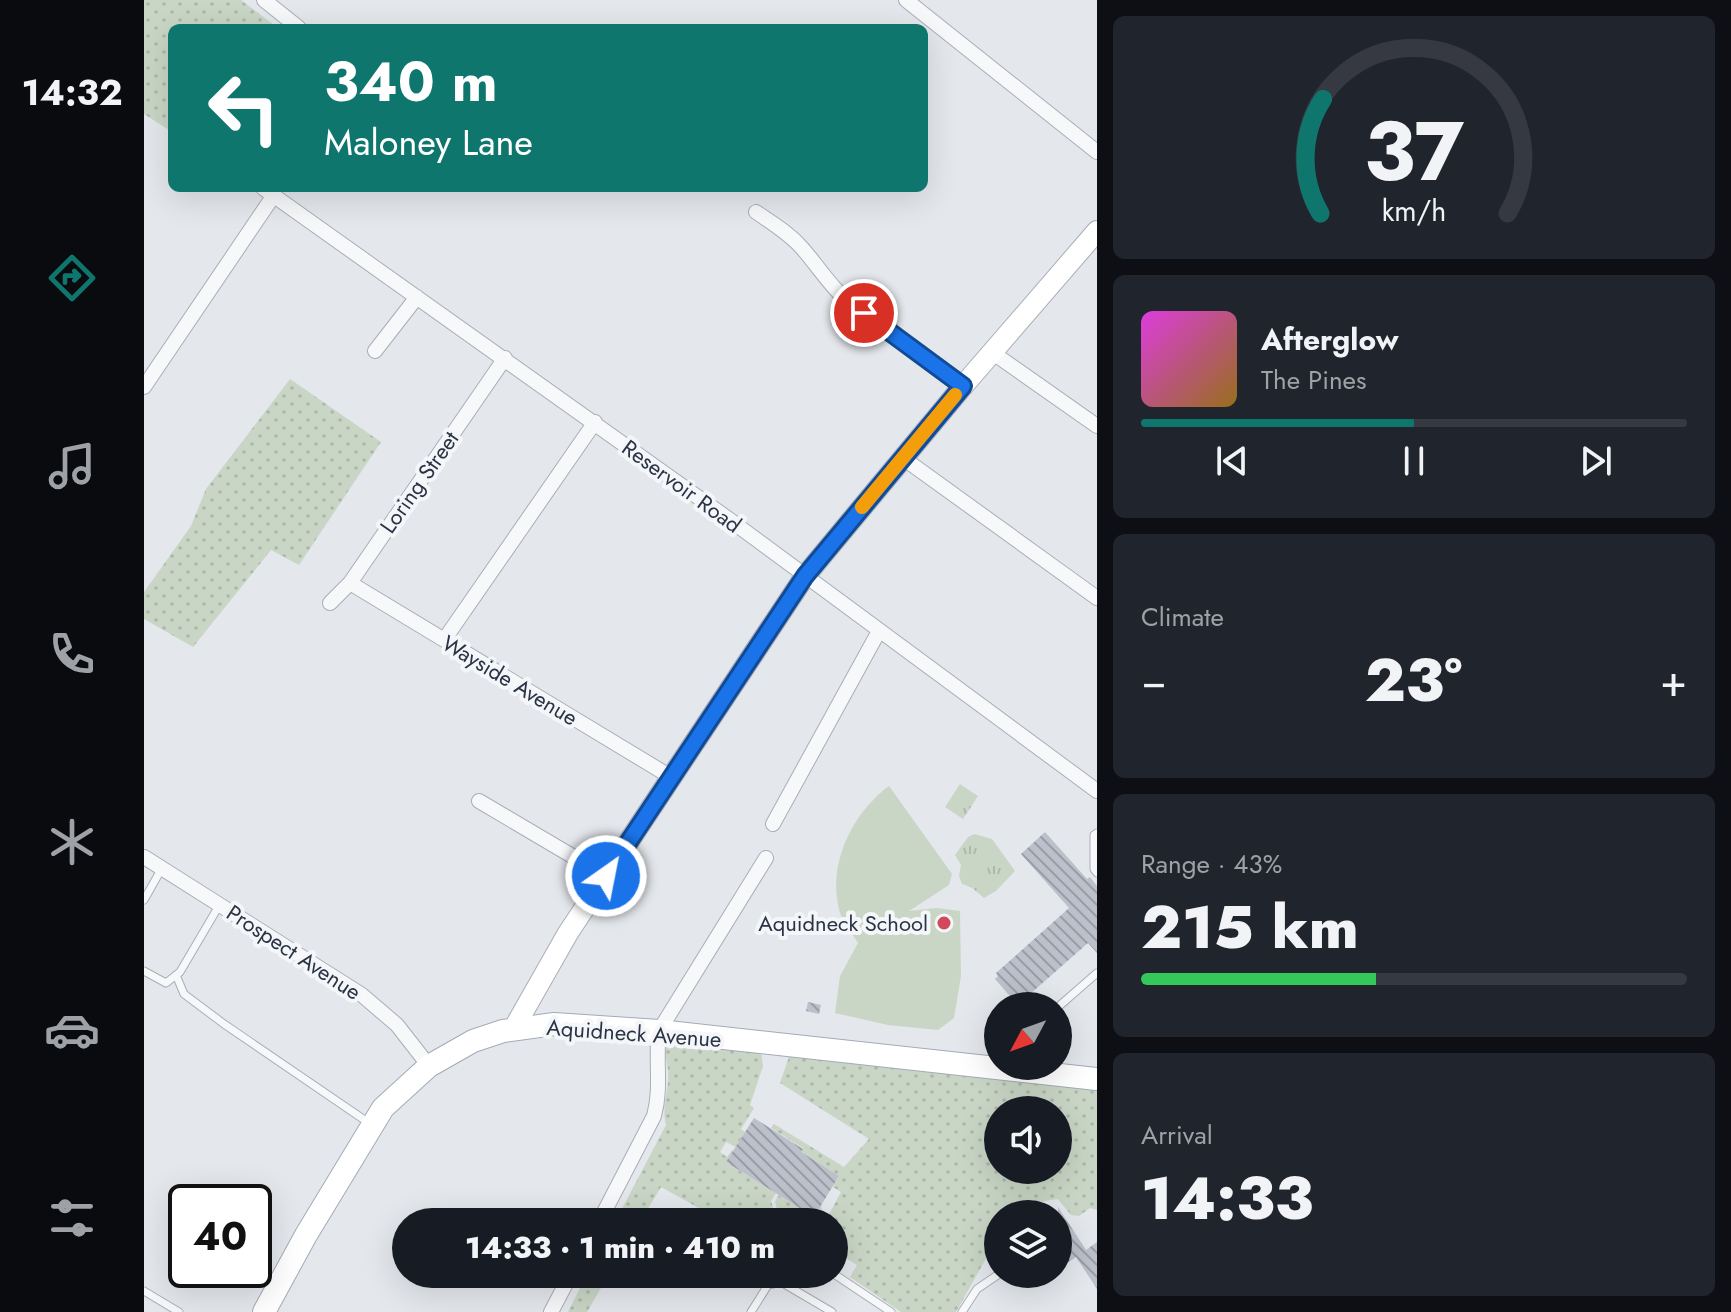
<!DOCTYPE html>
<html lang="en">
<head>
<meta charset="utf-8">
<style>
	body { margin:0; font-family:Jost,sans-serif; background:#20242c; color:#f1f3f6; height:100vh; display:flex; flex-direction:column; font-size:30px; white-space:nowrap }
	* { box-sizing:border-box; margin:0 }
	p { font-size:26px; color:#9ea1a6 }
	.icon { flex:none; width:44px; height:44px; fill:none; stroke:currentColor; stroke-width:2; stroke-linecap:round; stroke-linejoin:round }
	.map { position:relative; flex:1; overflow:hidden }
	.sheet { display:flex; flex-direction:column; gap:16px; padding:16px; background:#0d0f14; width:634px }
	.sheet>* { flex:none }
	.banner { position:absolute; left:24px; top:24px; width:760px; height:168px; border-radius:12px; box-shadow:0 8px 32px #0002; background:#0f766e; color:#fff; overflow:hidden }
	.needle { width:52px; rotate:229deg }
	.controls { position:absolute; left:840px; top:992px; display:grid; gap:16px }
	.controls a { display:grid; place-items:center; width:88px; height:88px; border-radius:50%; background:#171b24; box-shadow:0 8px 32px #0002; font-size:40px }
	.speed { position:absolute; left:24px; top:1184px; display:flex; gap:16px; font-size:40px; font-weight:700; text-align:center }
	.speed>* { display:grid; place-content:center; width:104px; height:104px; border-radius:50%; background:#171b24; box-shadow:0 8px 32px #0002; line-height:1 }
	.speed .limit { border:4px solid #111; border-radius:12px; background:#fff; color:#111 }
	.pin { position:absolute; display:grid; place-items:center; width:68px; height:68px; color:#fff; margin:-34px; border:4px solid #fff; border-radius:50%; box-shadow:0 2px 8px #0007 }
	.me { position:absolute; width:88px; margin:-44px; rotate:33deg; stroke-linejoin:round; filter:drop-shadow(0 0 6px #0008) }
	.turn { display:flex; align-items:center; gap:28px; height:168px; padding:0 24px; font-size:36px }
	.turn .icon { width:104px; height:104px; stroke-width:2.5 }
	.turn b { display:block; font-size:56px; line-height:68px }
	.big { font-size:60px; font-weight:800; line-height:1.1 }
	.sheet .widget { flex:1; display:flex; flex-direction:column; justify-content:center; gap:12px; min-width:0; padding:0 28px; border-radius:12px; background:#20242c }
	.sheet .dial { align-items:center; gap:0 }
	.dial svg { height:208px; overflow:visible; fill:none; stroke:#363941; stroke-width:7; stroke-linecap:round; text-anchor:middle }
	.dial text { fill:#f1f3f6; stroke:none }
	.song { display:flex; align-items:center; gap:24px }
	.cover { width:96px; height:96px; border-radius:12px; background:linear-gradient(135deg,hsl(300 70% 55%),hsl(40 70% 35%)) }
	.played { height:8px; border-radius:4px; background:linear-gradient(90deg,#0f766e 50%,#363941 50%) }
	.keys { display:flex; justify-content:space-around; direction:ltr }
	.heat { display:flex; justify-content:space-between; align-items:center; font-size:44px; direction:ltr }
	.charge { height:12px; border-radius:6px; background:linear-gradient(90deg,#34c759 43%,#363941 0) }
	.trip { position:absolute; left:248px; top:1208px; width:456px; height:80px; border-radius:40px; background:#171b24; box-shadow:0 8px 32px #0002; font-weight:800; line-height:80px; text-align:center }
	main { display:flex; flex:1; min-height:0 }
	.tab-bar { display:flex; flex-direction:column; width:144px; justify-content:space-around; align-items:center; background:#090b0e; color:#9ea1a6 }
	.tab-bar .icon { width:56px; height:56px }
	.tab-bar .on { color:#0f766e }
	.tab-bar b { font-size:36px; color:#f1f3f6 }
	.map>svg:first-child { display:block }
	.grass { fill:url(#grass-dots); fill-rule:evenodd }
	.park { fill:url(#park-tufts) }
	.pitch { fill:#c9d6c5 }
	.building { fill:url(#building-back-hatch) }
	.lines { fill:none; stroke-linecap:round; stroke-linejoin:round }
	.lane-casing { stroke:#a9aeb7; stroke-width:9 }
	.street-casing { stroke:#a9aeb7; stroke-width:16 }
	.secondary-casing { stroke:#a9aeb7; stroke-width:22 }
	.primary-casing { stroke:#a3abb8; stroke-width:24 }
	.lane { stroke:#f7f8fa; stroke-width:7 }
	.street { stroke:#f7f8fa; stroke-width:14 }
	.secondary { stroke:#fff; stroke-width:20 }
	.primary { stroke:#fff; stroke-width:22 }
	.route-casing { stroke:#114b97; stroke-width:20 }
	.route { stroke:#1a73e8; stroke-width:14 }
	.slow { stroke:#f59e0b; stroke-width:14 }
	.poi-dot { fill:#d1495b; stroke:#f4f6f9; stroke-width:3 }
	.labels { text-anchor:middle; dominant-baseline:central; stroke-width:8; stroke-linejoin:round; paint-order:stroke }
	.street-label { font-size:22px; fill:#2b3445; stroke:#f4f6f9 }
	.poi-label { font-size:22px; fill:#2b3445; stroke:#f4f6f9; text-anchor:end }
</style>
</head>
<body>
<main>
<nav class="tab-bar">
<b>14:32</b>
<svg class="icon on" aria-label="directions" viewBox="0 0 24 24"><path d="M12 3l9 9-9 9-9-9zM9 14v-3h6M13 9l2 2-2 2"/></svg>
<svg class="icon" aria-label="music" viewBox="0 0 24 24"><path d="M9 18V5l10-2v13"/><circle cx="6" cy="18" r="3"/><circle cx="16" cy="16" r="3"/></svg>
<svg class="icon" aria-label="phone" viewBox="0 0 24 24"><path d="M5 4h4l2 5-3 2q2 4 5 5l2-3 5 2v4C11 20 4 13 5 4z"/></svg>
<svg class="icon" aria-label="climate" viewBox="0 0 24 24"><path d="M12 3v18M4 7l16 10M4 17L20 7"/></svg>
<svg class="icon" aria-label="car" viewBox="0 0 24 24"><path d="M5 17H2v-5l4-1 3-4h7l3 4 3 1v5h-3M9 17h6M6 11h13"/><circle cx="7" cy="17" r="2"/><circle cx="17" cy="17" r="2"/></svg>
<svg class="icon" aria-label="filters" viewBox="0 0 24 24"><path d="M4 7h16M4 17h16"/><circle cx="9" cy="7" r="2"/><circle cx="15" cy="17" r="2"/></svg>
</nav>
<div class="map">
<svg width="953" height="1312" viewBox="0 0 953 1312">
	<defs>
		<pattern id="grass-dots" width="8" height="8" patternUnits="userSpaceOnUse" patternTransform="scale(2)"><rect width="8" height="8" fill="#c9d6c5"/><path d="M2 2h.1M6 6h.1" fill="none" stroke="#adb8ab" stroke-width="1.8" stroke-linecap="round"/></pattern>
		<pattern id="park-tufts" width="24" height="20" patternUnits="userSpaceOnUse" patternTransform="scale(2)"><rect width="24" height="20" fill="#c9d6c5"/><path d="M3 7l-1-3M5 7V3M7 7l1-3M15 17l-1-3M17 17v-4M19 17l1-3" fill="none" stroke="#adb8ab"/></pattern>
		<pattern id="building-back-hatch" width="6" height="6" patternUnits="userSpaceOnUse" patternTransform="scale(2)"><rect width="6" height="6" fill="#bbc0ca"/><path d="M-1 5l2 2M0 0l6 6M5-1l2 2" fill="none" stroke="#989da6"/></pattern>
	</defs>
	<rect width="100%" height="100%" fill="#e4e7ec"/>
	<path class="grass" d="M0 0H97L134 28H28V132L0 114Z
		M146 379 237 442 155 565 127 550 49 647 0 619V592L47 526 62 489Z
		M523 1043 617 1051 619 1066 606 1105 610 1108 597 1129 601 1132 592 1147 582 1142 576 1152 583 1157 588 1150 590 1151 583 1163 632 1193 627 1201 632 1218 630 1222H580L517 1187 496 1222H471L522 1125C517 1106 526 1089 524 1070 523 1060 519 1052 523 1043Z
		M646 1054 953 1087V1210L946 1208 935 1216 927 1215 914 1199C889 1201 880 1214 854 1214V1237L812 1312H757L706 1277 713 1265 690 1251V1222H681L697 1192 689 1187 695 1176 660 1154H656L659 1148 627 1128 630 1124 700 1167 725 1139 636 1083ZM854 1110H914V1170H854Z
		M634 1195 670 1217 677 1205 679 1214 675 1222H643L635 1217 631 1202Z
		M443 1274H465L443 1312H424Z"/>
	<path class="park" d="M816 784 834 796 819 819 801 807Z
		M830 834 848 839 871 871 852 891 840 898 827 887 818 884 815 876 817 865 811 855 824 837Z"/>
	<path class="pitch" d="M745 786 808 874 805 885 765 911 792 908 816 911 817 976 810 1018 794 1030 744 1025 691 1013 696 976 714 943C709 934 701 925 697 916 681 868 707 814 745 786Z"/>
	<path class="building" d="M901 832 943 879 946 877 953 886V953L944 943 877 1002 875 999 871 1002 851 979 854 976 852 973 925 908 877 854Z
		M664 1002 677 1005 675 1014 662 1011Z
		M610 1118 659 1149 657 1152 695 1176 670 1217 582 1162Z
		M914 1207 942 1250 953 1242V1289L932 1257 914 1269Z"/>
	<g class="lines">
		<defs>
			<path id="lane" d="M953 833 950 835V869L953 873
				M0 900 18 868
				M0 971 22 983 36 972 76 904
				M32 975 40 994 80 1024 225 1123
				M914 1007 953 973
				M690 1274 747 1312
				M0 1291 35 1312
				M607 1312 624 1285 637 1282 688 1312
				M818 1312 833 1289 855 1274"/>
			<path id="street" d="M120 0 155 28
				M762 0 953 152
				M119 188 586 520 953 791
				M612 212C628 223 645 233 658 248 673 265 684 283 701 299L819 386
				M231 351 273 297
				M849 353 953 426
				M0 387 130 195
				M759 458 953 598
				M206 583 527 777
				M186 603 206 583 361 358
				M300 640 451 422
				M335 801 462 876
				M629 824 735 631
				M0 857 218 995 253 1025 285 1066
				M455 1222 510 1116C518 1087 511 1060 515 1031L622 858
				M407 1312 427 1274"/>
			<path id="secondary" d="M370 1028 424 933 661 576 819 386 953 231"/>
			<path id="primary" d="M120 1312 162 1235 239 1108 285 1066 329 1041 359 1031 410 1024 515 1031 953 1079"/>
		</defs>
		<use href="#lane" class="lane-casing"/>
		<use href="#street" class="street-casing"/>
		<use href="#secondary" class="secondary-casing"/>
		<use href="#primary" class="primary-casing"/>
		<use href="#lane" class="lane"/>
		<use href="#street" class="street"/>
		<use href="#secondary" class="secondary"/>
		<use href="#primary" class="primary"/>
	</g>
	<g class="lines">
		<defs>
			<path id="route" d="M462 876 661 576 819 386 720 313"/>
		</defs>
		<use href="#route" class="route-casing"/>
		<use href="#route" class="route"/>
		<path class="slow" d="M718 507 811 395"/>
	</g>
	<circle class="poi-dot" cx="800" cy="923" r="8"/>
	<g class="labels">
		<g class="street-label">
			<text transform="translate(275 482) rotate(-55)">Loring Street</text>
			<text transform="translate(538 486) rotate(36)">Reservoir Road</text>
			<text transform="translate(366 680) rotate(31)">Wayside Avenue</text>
			<text transform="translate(150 952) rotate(33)">Prospect Avenue</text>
			<text transform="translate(490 1033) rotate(4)">Aquidneck Avenue</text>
		</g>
		<g class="poi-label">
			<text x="784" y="923">Aquidneck School</text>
		</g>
	</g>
</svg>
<div class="controls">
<a><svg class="needle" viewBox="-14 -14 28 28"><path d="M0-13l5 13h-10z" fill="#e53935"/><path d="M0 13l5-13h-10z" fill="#9ea1a6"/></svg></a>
<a><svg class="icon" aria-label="sound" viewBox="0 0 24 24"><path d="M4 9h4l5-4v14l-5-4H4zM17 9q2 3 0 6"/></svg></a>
<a><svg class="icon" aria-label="layers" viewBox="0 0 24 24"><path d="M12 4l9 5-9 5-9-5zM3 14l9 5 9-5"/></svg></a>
</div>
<div class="speed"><div class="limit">40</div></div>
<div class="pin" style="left:720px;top:313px;background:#d93025"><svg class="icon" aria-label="arrive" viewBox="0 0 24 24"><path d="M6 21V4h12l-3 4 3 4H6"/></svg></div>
<svg class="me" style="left:462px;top:876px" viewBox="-20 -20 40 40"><circle r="17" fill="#1a73e8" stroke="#fff" stroke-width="3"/><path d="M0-11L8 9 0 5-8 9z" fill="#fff"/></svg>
<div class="trip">14:33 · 1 min · 410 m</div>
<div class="banner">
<div class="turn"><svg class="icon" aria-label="left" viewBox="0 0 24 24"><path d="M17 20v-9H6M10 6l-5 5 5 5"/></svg><div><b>340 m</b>Maloney Lane</div></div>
</div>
</div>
<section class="sheet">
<div class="widget dial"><svg viewBox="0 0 100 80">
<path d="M14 69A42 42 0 1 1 86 69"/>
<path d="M14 69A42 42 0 0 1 15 25" stroke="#0f766e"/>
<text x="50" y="56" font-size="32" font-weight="700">37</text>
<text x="50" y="72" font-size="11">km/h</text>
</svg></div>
<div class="widget">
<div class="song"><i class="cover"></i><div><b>Afterglow</b><p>The Pines</p></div></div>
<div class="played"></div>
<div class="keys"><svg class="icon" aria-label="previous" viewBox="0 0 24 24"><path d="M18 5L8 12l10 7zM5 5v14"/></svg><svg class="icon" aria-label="pause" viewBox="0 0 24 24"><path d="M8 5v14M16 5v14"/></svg><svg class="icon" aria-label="next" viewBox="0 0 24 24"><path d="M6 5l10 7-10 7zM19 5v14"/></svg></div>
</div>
<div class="widget"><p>Climate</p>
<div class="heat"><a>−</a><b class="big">23°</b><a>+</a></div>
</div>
<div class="widget"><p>Range · 43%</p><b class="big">215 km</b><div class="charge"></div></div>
<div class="widget"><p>Arrival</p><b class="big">14:33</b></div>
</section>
</main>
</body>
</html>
